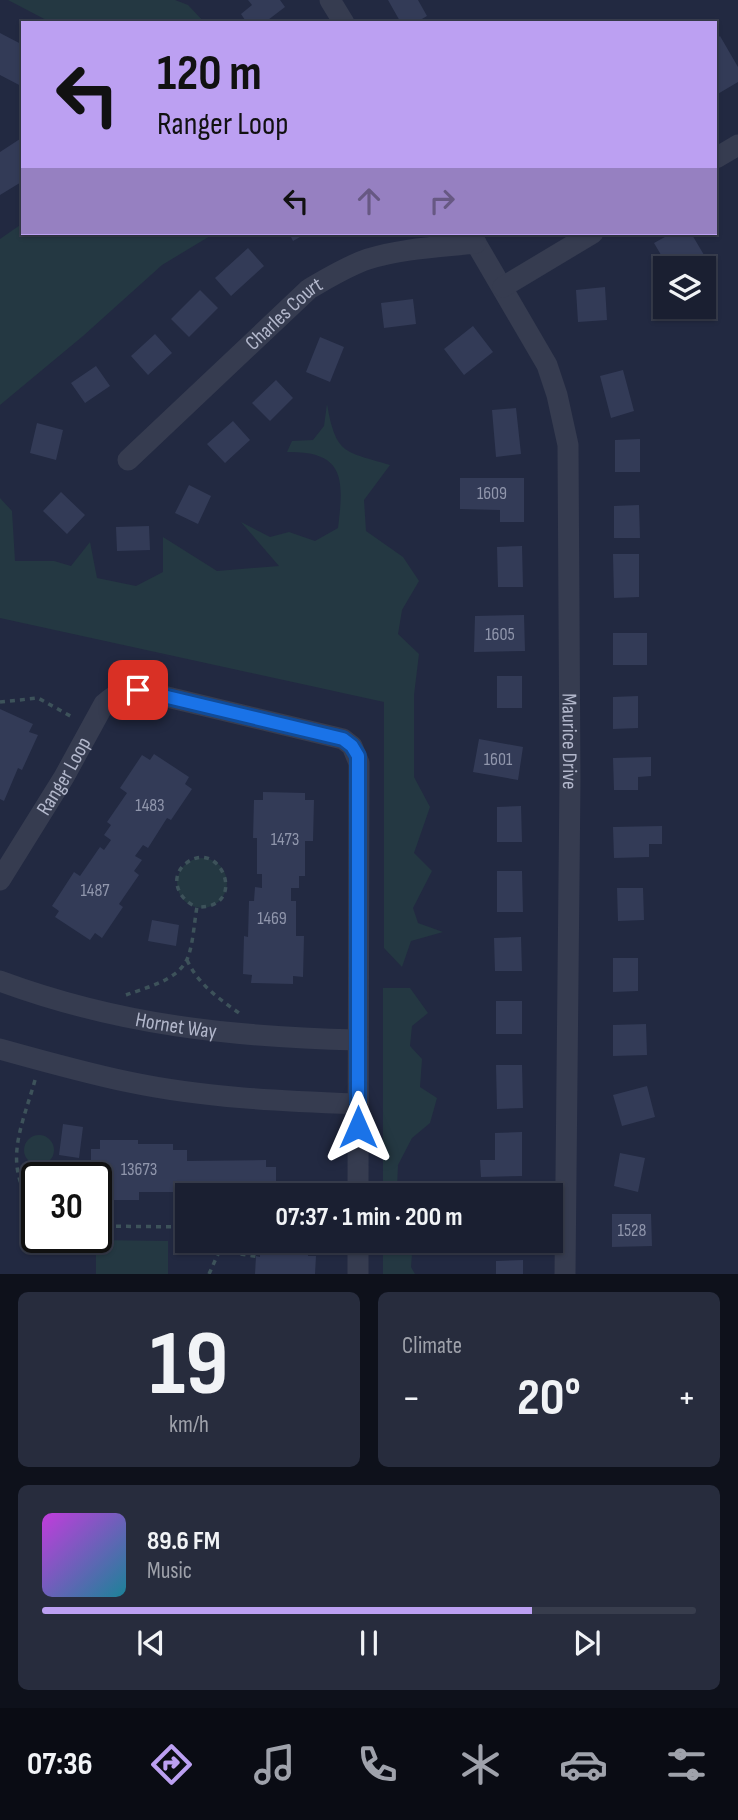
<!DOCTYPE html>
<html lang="en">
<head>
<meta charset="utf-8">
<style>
	body { margin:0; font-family:"Sofia Sans Condensed",sans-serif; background:#272c3d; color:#f1f3f6; height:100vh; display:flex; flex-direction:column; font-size:26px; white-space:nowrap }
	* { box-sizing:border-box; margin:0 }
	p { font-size:23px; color:#9fa2ab }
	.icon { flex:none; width:38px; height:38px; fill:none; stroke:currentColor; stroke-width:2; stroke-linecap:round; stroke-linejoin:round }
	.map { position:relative; height:1274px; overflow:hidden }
	.side { display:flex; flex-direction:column; gap:18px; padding:18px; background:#0e111b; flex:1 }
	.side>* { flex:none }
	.hud { position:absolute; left:21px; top:21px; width:696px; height:214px; border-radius:0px; box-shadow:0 2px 5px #0004,0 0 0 2px #383d4d; background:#bca0f2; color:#111; overflow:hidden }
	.fabs { position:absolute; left:653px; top:256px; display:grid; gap:14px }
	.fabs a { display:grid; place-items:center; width:63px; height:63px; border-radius:0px; background:#1a1f31; box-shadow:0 2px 5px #0004,0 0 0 2px #383d4d; font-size:35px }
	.speed { position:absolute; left:21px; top:1162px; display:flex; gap:14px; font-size:35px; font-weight:700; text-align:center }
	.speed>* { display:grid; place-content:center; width:91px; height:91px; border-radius:50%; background:#1a1f31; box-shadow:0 2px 5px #0004,0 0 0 2px #383d4d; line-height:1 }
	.speed .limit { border:4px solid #111; border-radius:10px; background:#fff; color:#111 }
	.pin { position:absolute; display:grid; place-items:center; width:60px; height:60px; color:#fff; margin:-30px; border-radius:14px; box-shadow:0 4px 10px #0006 }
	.me { position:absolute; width:77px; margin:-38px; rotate:0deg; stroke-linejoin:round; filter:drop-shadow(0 0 5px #0008) }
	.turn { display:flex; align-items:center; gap:24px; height:147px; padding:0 21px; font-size:32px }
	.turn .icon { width:91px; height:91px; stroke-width:2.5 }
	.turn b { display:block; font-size:49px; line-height:60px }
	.lanes { display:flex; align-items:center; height:66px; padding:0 21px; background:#0003; justify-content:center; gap:35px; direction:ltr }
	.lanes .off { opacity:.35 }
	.big { font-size:52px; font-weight:700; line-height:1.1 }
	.side .widget { flex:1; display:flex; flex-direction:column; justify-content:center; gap:10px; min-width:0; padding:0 24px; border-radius:10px; background:#272c3d }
	.side .dial { align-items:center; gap:0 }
	.dial b { font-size:91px; line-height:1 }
	.song { display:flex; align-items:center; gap:21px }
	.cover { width:84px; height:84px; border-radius:10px; background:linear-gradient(135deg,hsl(290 70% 55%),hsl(190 70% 35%)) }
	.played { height:7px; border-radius:4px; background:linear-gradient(90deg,#bca0f2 75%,#383d4d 75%) }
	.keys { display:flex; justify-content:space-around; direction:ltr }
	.heat { display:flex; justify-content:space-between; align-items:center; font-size:38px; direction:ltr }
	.side .tiles { flex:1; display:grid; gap:18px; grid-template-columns:1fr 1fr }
	.widget:last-child { grid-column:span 2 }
	.trip { position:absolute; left:175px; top:1183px; width:388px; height:70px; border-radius:0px; background:#1a1f31; box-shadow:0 2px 5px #0004,0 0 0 2px #383d4d; font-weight:700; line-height:70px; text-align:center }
	.tabs { display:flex; height:112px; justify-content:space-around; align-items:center; background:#0a0c14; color:#9fa2ab }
	.tabs .icon { width:49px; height:49px }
	.tabs .on { color:#bca0f2 }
	.tabs b { font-size:32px; color:#f1f3f6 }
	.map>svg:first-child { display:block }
	.green { fill:#243842 }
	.building { fill:#333b57 }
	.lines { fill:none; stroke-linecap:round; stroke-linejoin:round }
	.path { stroke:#3d525a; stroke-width:3.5; stroke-dasharray:5 5; stroke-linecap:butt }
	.minor { stroke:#363c50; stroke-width:21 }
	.route-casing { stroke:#114b97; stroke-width:18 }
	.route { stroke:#1a73e8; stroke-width:12 }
	.labels { text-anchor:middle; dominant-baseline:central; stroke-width:7; stroke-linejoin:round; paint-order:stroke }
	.number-label { font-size:18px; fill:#9096ac }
	.street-label { font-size:21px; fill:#b2b7cb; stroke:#1b2135 }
</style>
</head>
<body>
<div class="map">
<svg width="738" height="1274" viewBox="0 0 738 1274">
	<rect width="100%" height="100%" fill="#222941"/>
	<path class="green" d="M8 0H175L188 5 205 23H52Z
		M23 223V233H215L162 265 83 336 0 405V239Z
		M327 404C336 455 344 451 390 465L364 500 366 531 403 557 419 581 402 610 398 634 419 654 414 695V777L430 807 414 853 432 871 413 908 418 923 443 932 411 941 402 967 384 948V702L0 618V498L12 511 15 561H54L71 566 90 542 97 578 136 586 163 572V537L217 571 279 566 241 522 270 537 289 532 315 541 338 528C344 479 345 451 287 452L292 441 313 440 324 426Z
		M177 883a25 25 0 1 1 50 0a25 25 0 1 1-50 0Z
		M383 988H410L428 1013 412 1026 410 1046 422 1059 420 1087 437 1098 430 1123 412 1138 398 1165 397 1189 401 1195H383Z
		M24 1150a15 15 0 1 1 30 0a15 15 0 1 1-30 0Z
		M96 1240 168 1241V1274H96Z
		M383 1241H413L411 1267 415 1274H383Z"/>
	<path class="building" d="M248 0H280L285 7 264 23H247L241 14 252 5Z
		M388 0H418L427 16 415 23H401Z
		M0 33 23 45V87L0 75Z
		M720 36 738 67V82L716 95V39Z
		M23 137V181L0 195V152Z
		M289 233H307L293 241Z
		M672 233H691L707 260 689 268 682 256 667 265 654 243Z
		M248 248 264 266 231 296 215 278Z
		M605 287 607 320 578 322 576 290Z
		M200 290 218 308 189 337 171 319Z
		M413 299 416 324 384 328 381 303Z
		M473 326 493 352 464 375 444 349Z
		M155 334 172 353 148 375 131 356Z
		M320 337 344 347 330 382 306 372Z
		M96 366 110 386 85 403 71 383Z
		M623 370 634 411 611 418 600 376Z
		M276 380 293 398 270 421 252 403Z
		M516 408 521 454 496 457 492 410Z
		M233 421 250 440 225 463 207 444Z
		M37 423 63 430 56 460 30 453Z
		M640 439V472H615V440Z
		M460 478H524V522H500V510L460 509Z
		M189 485 211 496 198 524 175 513Z
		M61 492 85 515 67 534 43 511Z
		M639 505 640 538H614V506Z
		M149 526 150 550 117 551 116 527Z
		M522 546 523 587H498L497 547Z
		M613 554H639V597L614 598Z
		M524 615 525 651 474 652 475 616Z
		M613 633H647V665H613Z
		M497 676H522V708H497Z
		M638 696V728L613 729V697Z
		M0 709 33 724 29 732 38 735 22 770 18 768 4 801 0 799Z
		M479 739 523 747 518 780 473 772Z
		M154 754 189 777 185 784 192 789 171 820 167 818 148 848 143 845 135 856 142 860 134 871 139 875 119 904 123 907 102 938 95 933 90 940 55 917 59 911 52 906 74 872 80 876 100 847 104 850 111 840 104 835 111 825 107 822 127 793 120 788 142 755 150 760Z
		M651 757V776L638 777V790H614L613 758Z
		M263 792 305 793V800H314L313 841H305V876H299V888H291V901H296V936H304L303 977 293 976V984L251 983 252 975 243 974 244 936 248 937 249 901H254L255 887 262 888V874H257V838H253L254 800H263Z
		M521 806 522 842H497V807Z
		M662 826V844H649V857L614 858 613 827Z
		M497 871H522L523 912H497Z
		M617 888H643L644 920 618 921Z
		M152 920 179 925 176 946 148 941Z
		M521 937 522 971H495L494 938Z
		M613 958H638V991L613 992Z
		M496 1001H522V1034H496Z
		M646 1024 647 1055 613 1056V1025Z
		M496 1065H522L523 1108 497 1109Z
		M647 1086 655 1117 622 1126 613 1095Z
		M63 1124 83 1127 79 1158 59 1155Z
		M522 1132V1176L481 1177 480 1160H495V1133Z
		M100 1140H138V1144H173V1150H187V1161L266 1160V1167H276V1195H187V1187H175L174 1192H139V1200H99L96 1178H91V1149H100Z
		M620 1153 645 1158 638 1192 614 1186Z
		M612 1214H651L652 1246 612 1247Z
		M260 1241H308V1256H316L315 1274H255L256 1256 260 1257Z
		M523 1260V1274H496V1261Z"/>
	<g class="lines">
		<path class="path" d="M0 702 38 698 74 718
			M187 960C198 984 218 998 239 1013
			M126 995C145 988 174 981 185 963 193 951 194 922 197 907 250 909 220 835 185 864 168 879 180 901 197 907
			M35 1080C22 1127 0 1167 37 1210
			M96 1226 187 1227
			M72 1237 75 1242 79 1243
			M214 1241 234 1253 260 1257
			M209 1274 224 1241"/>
		<g class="minor">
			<path d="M330 0 344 23"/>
			<path d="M716 158 738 145"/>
			<path id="s1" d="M470 233 547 365 557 395 568 445 570 780 565 1274"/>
			<path d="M503 287 593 233"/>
			<path id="s2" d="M128 460 309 289C328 278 347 266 368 259 403 248 440 247 476 243"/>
			<path id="s3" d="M0 880 64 777 104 704C115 694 123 691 138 690L343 739 352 746 359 763 358 1195"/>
			<path id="s4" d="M0 981C119 1025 232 1037 358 1040"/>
			<path d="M0 1049C43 1061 86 1073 129 1082 205 1098 282 1101 358 1104"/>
			<path d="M358 1274V1241"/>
		</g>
	</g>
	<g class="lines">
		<defs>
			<path id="route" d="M138 690 343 739 352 746 358 756V1127"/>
		</defs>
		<use href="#route" class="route-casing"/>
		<use href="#route" class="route"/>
	</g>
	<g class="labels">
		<g class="number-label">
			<text x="492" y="493">1609</text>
			<text x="500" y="634">1605</text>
			<text x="498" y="759">1601</text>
			<text x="150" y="805">1483</text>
			<text x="285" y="839">1473</text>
			<text x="95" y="890">1487</text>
			<text x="272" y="918">1469</text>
			<text x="139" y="1169">13673</text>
			<text x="632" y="1230">1528</text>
		</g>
		<g class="street-label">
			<text stroke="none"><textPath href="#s2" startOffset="214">Charles Court</textPath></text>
			<text stroke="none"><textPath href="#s1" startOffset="532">Maurice Drive</textPath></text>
			<text stroke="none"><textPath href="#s3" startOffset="122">Ranger Loop</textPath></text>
			<text stroke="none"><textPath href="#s4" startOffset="182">Hornet Way</textPath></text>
		</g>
	</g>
</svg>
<div class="fabs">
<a><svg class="icon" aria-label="layers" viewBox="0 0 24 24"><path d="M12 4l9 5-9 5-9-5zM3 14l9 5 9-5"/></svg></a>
</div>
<div class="speed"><div class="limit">30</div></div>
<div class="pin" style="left:138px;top:690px;background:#d93025"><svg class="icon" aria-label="arrive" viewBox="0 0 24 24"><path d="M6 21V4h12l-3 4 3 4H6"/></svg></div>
<svg class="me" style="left:358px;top:1127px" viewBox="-20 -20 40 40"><path d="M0-17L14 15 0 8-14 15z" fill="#1a73e8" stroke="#fff" stroke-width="4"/></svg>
<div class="trip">07:37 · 1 min · 200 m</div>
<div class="hud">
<div class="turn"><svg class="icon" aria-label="left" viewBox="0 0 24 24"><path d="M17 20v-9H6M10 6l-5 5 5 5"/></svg><div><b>120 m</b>Ranger Loop</div></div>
<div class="lanes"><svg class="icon" aria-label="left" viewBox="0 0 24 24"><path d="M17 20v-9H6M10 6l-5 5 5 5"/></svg><svg class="icon off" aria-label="ahead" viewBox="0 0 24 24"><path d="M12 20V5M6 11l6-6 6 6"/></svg><svg class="icon off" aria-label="right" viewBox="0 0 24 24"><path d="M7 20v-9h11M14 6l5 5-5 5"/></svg></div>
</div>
</div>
<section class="side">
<div class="tiles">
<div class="widget dial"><b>19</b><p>km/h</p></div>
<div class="widget"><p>Climate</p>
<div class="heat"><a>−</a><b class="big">20°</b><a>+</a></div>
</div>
<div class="widget">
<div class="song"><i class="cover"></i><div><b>89.6 FM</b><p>Music</p></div></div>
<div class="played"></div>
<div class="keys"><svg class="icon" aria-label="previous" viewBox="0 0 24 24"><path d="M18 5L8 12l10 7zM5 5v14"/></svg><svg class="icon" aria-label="pause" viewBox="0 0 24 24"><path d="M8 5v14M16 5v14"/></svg><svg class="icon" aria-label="next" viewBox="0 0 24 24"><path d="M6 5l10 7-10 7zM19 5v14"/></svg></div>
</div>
</div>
</section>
<nav class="tabs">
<b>07:36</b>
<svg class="icon on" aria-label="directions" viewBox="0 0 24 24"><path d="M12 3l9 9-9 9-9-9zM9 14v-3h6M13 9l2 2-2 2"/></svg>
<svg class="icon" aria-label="music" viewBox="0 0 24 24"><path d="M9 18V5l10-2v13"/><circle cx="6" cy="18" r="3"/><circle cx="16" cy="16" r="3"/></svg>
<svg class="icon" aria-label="phone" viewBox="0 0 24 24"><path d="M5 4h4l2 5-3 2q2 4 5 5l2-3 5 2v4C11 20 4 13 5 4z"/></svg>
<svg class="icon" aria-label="climate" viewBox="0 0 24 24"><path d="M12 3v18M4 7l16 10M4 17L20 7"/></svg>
<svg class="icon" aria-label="car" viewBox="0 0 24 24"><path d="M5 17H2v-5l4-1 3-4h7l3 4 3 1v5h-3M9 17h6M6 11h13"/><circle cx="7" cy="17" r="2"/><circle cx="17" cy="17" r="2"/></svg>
<svg class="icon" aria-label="filters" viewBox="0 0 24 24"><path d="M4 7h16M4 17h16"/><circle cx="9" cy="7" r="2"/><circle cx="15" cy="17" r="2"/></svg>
</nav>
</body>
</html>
